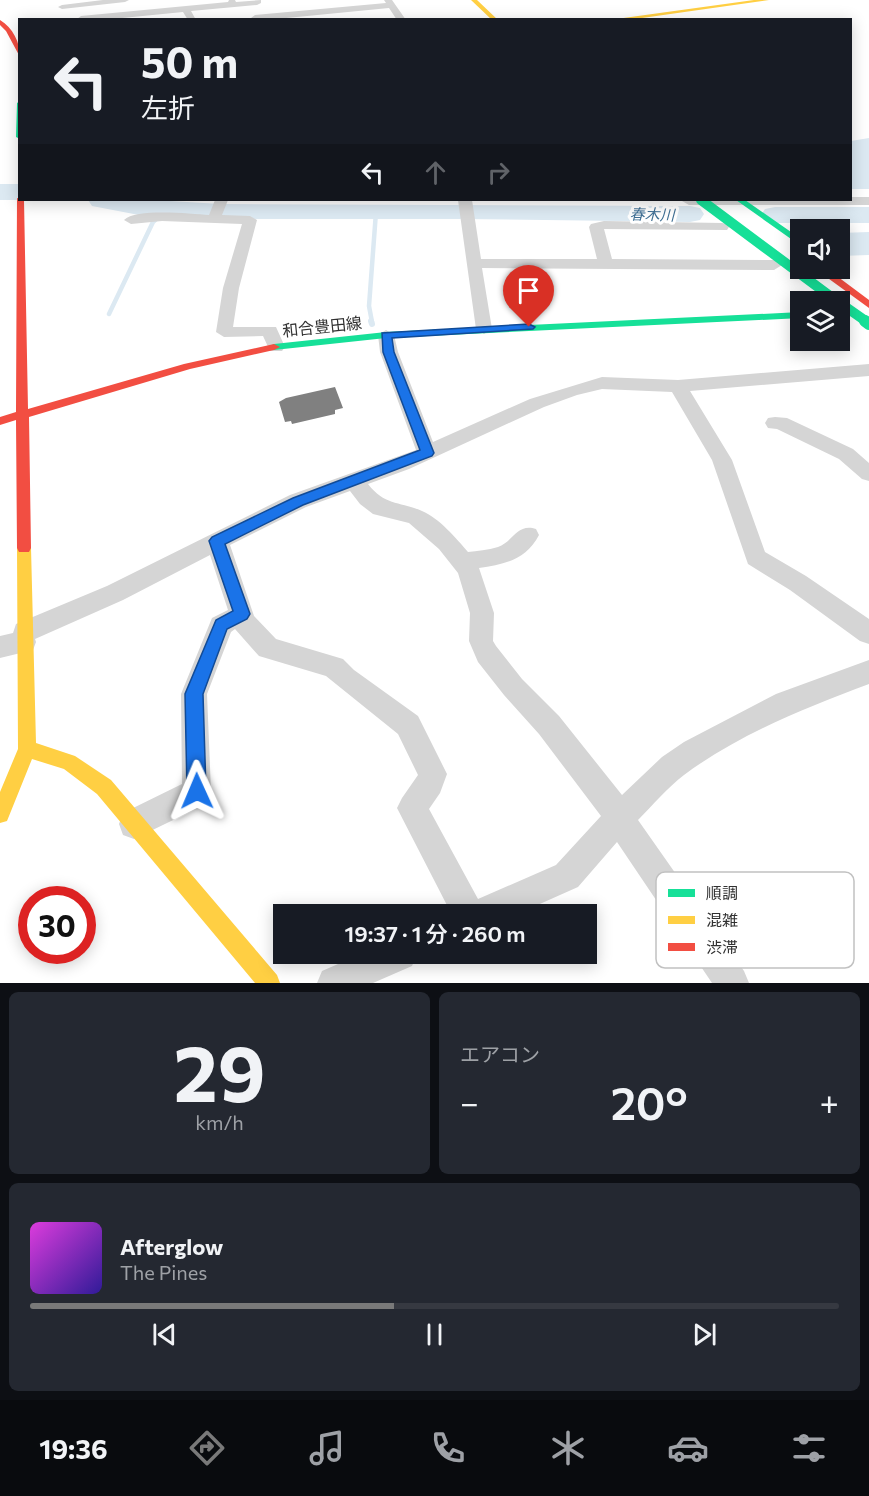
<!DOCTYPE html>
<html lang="ja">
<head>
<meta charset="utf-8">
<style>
	body { margin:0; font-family:Commissioner,"Noto Sans JP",sans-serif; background:#242831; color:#f1f3f6; height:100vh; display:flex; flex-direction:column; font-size:22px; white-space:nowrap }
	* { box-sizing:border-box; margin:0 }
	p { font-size:20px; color:#9ea1a6 }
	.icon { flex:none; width:33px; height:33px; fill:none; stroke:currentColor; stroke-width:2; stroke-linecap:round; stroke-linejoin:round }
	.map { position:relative; height:983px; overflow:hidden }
	.side { display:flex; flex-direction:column; gap:9px; padding:9px; background:#0d0f14; flex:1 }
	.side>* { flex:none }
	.top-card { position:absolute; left:18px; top:18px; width:834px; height:183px; border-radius:0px; box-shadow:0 3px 15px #0003; background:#171b24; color:#f1f3f6; overflow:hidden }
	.tools { position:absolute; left:790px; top:219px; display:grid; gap:12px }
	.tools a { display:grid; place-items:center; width:60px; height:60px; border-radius:0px; background:#171b24; box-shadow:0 3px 15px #0003; font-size:30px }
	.speed { position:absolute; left:18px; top:886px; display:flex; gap:12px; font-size:30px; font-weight:700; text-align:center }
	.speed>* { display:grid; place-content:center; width:78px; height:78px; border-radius:50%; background:#171b24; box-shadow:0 3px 15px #0003; line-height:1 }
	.speed .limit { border:9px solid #d22; background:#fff; color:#111 }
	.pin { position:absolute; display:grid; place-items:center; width:51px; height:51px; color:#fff; margin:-62px -26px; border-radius:50% 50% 50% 0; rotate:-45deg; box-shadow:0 0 6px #0007 }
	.pin .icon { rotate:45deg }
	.me { position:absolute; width:66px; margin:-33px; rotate:359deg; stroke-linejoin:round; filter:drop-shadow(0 0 4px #0008) }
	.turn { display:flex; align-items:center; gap:21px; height:126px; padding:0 24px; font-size:27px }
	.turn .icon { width:78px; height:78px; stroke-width:2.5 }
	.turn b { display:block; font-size:42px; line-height:51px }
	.lanes { display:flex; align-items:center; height:57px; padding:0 24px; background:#0003; justify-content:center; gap:30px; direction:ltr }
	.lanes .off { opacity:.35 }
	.big { font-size:45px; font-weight:600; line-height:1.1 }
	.side .widget { flex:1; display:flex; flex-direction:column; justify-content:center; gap:9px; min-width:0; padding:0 21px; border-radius:9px; background:#242831 }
	.side .dial { align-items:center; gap:0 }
	.dial b { font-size:78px; line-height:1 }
	.song { display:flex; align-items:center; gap:18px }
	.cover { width:72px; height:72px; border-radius:9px; background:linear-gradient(135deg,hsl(300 70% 55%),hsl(250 70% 35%)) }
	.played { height:6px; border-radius:3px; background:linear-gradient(90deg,#797979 45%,#363941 45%) }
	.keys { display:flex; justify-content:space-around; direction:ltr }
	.heat { display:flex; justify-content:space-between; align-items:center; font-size:33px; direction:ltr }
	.side .tiles { flex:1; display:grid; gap:9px; grid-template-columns:1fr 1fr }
	.widget:last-child { grid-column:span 2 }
	.trip { position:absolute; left:273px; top:904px; width:324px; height:60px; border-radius:0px; background:#171b24; box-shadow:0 3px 15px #0003; font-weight:600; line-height:60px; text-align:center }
	.menu { display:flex; height:96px; justify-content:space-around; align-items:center; background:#090b0e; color:#9ea1a6 }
	.menu .icon { width:42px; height:42px }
	.menu .on { color:#797979 }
	.menu b { font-size:27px; color:#f1f3f6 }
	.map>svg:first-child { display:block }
	.water { fill:#dce9f2 }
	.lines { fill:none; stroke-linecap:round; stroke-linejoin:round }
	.stream-far1 { stroke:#dce9f2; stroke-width:4.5 }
	.stream { stroke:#dce9f2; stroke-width:6 }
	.river { fill:#dce9f2; fill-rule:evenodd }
	.building { fill:#808080 }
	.street { fill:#d5d5d5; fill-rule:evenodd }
	.fast { fill:#16e098; fill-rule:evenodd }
	.slow { fill:#ffcf43; fill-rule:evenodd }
	.jam { fill:#f24e42; fill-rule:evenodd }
	.fast-bridge-far1 { stroke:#16e098; stroke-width:10 }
	.fast-bridge { stroke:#16e098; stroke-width:12 }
	.route { fill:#1a73e8; stroke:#114b97; stroke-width:1.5 }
	.labels { text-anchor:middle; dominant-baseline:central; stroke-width:6; stroke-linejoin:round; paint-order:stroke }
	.far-water-label { font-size:15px; font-style:italic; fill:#3f6f94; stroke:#fff }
	.street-label { font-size:16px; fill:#313131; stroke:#fff }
	.key { fill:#fff; stroke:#c1c1c1; stroke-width:1.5 }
	.key-label { font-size:16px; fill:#313131 }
</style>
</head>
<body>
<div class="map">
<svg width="869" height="983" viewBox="0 0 869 983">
	<rect width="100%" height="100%" fill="#fff"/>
	<path class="water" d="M869 138V189H851V141Z
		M869 232V255L840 256V233Z"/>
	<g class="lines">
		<path class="stream-far1" d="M109 314 153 222 168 208
			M372 322 369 306 376 212"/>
		<path class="stream" d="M371 321 372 324"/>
		<path class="river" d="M0 184H20V200H21H0Z
			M88 200H154L220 204 690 206 700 208 704 214 700 220 690 222 464 219H225L139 215 92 206Z
			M775 207H869V223H775L765 221 761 215 765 209Z"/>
	</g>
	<path class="building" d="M335 387 343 408 335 410V414L292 424 291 421 285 422 279 402 286 398Z"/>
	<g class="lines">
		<path class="street" d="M103 0H129L125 2 62 9 58 7 62 5Z
			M229 0H235L236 2 261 0V3L257 5 191 11 196 20H188L183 12 102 20 77 19 81 16 228 2Z
			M384 0H392L406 20H397L389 8 266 20 251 18 255 15 386 3Z
			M850 197H869V205H689L682 201 850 200Z
			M215 200H228L222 215 250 216 257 220 239 288 233 327H276L285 347 282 351H270L263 336 224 337 216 332 223 288 242 224 162 221 131 224 124 220C136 208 191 214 209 215Z
			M458 200H472L481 259H597L589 227 591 224 604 221 722 223 727 224 729 227 727 230 604 229 612 259 774 260 782 265 774 270 482 268 492 329 484 334 476 329Z
			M386 330 394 335 398 352 433 442 530 399 602 377 678 380 869 364V376L690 391 732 460 765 552 806 576 869 619V644L860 641 790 590 748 564 712 460 672 392 602 389 577 395 544 407 409 469 368 484C385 506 399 501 422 511 439 518 456 538 468 552 477 551 488 550 498 547 513 542 517 523 536 529L539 535C526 560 505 564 479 568L494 613 493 641 496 646 522 679 559 716 622 795 662 757 684 742 776 694 869 660V684C805 708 739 734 684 775 667 788 653 805 638 820L744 971 749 983H712L617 842 578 887 515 915H452L397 808 402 798 418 775 398 734 326 676 259 656 235 629 231 632 207 694 211 791 207 801 200 807 134 839 123 835 119 824 123 813 182 784 181 694 212 618 228 610 210 555 123 600 35 639 36 642 33 650 0 658V636L13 633 16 624 107 586 290 495 416 450 380 352 378 335ZM350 491 360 504 373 514 409 523 439 549 458 573 470 613 469 641 478 662 504 695 539 734 601 816 556 865 478 899 429 809 440 793 447 774 418 716 354 670 343 659 276 639 254 616 230 545 306 507Z
			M775 417 787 418 853 449 869 463V481L862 479 839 459 777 429 768 428 765 423 768 418Z
			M361 954H417L412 966 373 983H317L322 971Z"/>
		<path class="fast" d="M20 101V139L16 137 17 103Z
			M736 200H745L801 239V246Z
			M801 312V318L386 338 274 350 268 347 274 344 386 332Z"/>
		<path class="slow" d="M471 0H477L498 20H492Z
			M754 0H769L628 20H609Z
			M24 542 29 544 31 548 36 743 75 756 111 780 277 975 280 983H255L97 794 64 769 32 759 7 821 0 823V792L18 749 17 548 19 544Z"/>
		<path class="jam" d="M0 20C13 28 20 42 20 57L6 31 0 25Z
			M17 198 24 200 28 409 184 364 274 344 280 347 274 350 190 369 29 417 31 548 29 552H19L17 548 16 420 0 425V417L16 412Z
			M814 268H826L869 300V308Z"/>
		<path class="fast-bridge-far1" d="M701 200 838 302
			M840 303 867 322"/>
		<path class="fast-bridge" d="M865 321 869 324"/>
	</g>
	<path class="route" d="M529 324 535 327 533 329 392 338 394 352 434 453 432 456 303 505 225 544 250 614 247 619 227 629 203 694 206 791 203 797 197 800 190 797 187 791 185 694 216 620 233 611 209 541 212 537 293 498 420 450 383 352 382 333Z"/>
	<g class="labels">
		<g class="far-water-label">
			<text transform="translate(652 214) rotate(1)">春木川</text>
		</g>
		<g class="street-label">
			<text transform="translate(322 326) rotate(-6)">和合豊田線</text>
		</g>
	</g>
	<rect x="656" y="872" width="198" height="96" rx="9" class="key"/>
	<rect x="668" y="889" width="27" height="8" fill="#16e098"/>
	<rect x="668" y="916" width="27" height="8" fill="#ffcf43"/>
	<rect x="668" y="943" width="27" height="8" fill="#f24e42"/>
	<g class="key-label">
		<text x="706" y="899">順調</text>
		<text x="706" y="926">混雑</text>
		<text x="706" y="953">渋滞</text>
	</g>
</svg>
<div class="tools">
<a><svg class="icon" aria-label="sound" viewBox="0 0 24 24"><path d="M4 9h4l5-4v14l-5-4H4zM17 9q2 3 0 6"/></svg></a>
<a><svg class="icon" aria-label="layers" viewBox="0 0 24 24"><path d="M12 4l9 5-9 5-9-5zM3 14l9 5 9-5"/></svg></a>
</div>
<div class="speed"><div class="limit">30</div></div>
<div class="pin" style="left:529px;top:327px;background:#d93025"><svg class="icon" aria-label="arrive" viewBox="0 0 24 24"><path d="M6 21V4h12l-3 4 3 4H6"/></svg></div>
<svg class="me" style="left:197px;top:791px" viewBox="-20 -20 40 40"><path d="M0-17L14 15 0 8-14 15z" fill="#1a73e8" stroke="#fff" stroke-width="4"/></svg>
<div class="trip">19:37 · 1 分 · 260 m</div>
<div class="top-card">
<div class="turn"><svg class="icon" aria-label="left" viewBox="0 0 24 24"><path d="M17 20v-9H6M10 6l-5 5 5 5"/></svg><div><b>50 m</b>左折</div></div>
<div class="lanes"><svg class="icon" aria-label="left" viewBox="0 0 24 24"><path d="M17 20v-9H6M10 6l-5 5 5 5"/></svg><svg class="icon off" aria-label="ahead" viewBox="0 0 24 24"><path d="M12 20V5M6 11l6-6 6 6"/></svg><svg class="icon off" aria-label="right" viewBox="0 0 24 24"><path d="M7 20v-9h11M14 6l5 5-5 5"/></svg></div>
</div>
</div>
<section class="side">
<div class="tiles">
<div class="widget dial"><b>29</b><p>km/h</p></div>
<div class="widget"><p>エアコン</p>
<div class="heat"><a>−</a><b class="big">20°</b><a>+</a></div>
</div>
<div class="widget">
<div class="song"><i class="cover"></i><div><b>Afterglow</b><p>The Pines</p></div></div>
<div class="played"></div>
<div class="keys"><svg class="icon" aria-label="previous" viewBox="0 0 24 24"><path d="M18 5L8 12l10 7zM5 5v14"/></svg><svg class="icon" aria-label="pause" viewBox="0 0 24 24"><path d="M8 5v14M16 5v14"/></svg><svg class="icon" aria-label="next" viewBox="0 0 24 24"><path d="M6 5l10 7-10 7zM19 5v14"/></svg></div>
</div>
</div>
</section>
<nav class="menu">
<b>19:36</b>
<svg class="icon on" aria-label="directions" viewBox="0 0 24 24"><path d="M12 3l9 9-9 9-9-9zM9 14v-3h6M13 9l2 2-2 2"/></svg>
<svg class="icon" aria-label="music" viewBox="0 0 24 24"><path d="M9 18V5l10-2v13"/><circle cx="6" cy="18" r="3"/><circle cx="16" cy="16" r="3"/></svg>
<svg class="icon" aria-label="phone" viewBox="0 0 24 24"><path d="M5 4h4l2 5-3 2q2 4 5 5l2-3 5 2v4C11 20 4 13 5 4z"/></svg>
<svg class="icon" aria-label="climate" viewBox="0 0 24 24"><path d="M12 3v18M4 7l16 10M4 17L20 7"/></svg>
<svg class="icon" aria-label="car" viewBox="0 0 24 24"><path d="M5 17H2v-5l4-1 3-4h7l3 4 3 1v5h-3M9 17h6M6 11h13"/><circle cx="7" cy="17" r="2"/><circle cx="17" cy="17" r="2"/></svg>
<svg class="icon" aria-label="filters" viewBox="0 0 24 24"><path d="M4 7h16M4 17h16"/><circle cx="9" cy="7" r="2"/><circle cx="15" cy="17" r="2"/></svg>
</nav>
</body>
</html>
